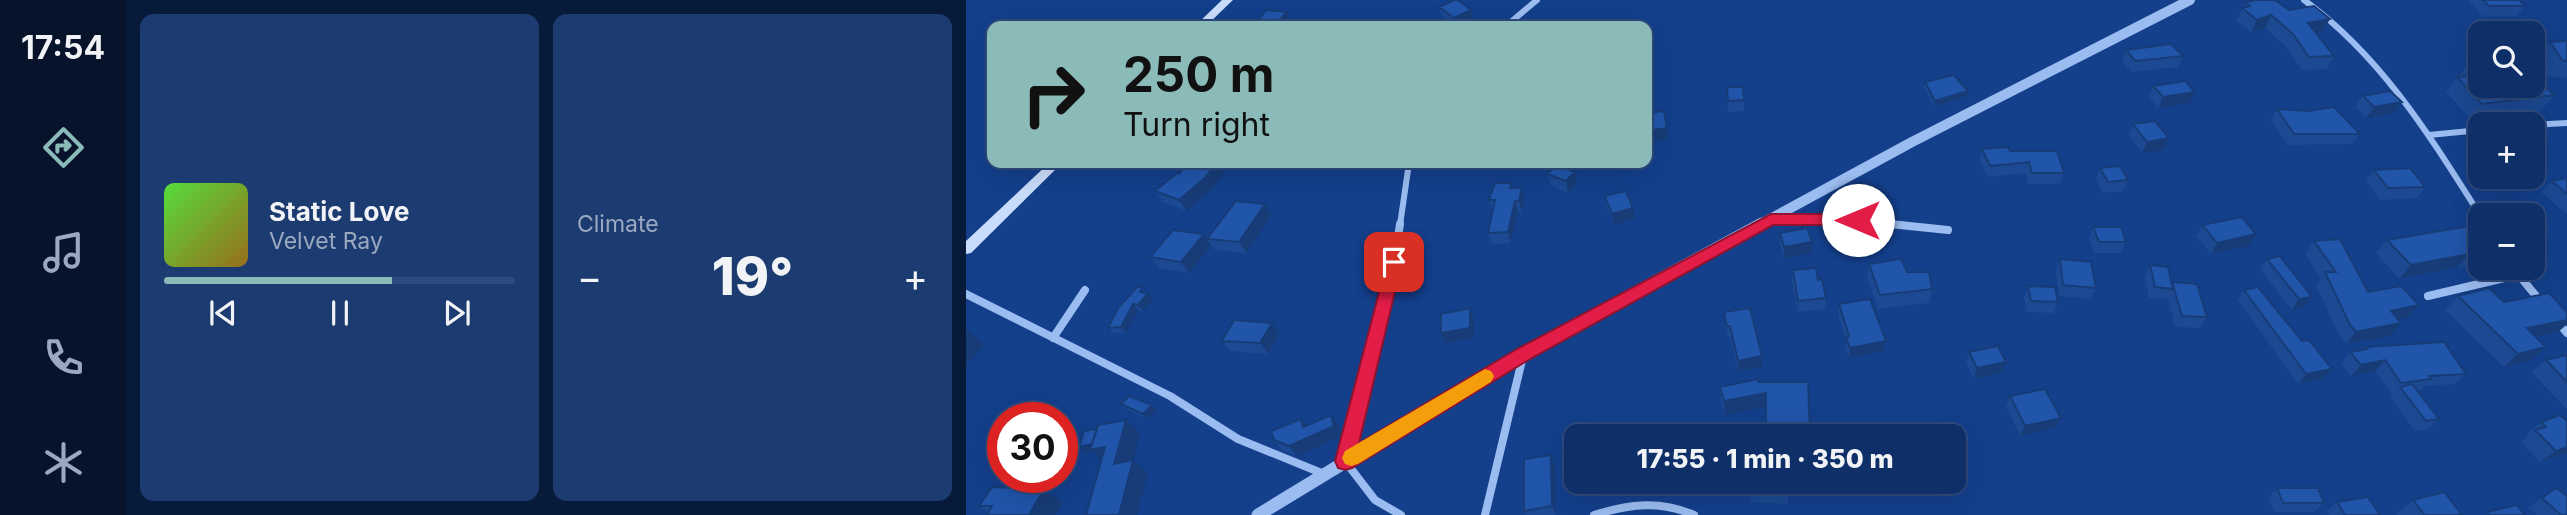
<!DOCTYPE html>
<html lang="en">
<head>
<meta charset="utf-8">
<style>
	body { margin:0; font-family:Inter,sans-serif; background:#1c3b71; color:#f1f3f6; height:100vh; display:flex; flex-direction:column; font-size:26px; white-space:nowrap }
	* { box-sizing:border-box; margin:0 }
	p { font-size:23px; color:#9ba9c0 }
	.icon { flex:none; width:38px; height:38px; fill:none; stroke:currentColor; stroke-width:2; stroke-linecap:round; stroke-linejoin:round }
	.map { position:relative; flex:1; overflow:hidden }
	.drawer { display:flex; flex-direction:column; gap:14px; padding:14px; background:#081a39; width:840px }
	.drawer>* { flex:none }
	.banner { position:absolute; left:21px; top:21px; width:665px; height:147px; border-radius:14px; box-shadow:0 7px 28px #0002,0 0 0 2px #2e4a7c; background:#8bbbb9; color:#111; overflow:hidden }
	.controls { position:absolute; left:1502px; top:21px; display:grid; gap:14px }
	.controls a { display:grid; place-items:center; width:77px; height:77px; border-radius:14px; background:#0e2f68; box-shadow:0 7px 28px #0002,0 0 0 2px #2e4a7c; font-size:35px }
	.speed { position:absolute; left:21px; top:402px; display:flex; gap:14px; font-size:35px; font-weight:700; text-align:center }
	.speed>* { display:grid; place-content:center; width:91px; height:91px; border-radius:50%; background:#0e2f68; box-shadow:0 7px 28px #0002,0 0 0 2px #2e4a7c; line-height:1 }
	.speed .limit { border:10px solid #d22; background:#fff; color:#111 }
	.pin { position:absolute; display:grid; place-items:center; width:60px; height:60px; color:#fff; margin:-30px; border-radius:14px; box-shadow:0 4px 10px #0006 }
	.me { position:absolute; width:77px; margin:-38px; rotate:270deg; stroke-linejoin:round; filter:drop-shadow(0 0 5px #0008) }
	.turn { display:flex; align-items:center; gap:24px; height:147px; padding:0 21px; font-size:32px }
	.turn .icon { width:91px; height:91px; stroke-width:2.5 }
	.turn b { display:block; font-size:49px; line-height:60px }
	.big { font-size:52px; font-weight:800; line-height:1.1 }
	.drawer .card { flex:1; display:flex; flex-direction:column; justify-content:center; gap:10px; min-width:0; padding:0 24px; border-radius:14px; background:#1c3b71 }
	.song { display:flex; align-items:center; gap:21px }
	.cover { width:84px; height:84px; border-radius:10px; background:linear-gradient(135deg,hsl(110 70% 55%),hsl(40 70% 35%)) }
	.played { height:7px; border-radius:4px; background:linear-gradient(90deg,#8bbbb9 65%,#2e4a7c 65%) }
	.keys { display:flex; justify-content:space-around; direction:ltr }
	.heat { display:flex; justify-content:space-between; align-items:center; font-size:38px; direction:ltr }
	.drawer .tiles { flex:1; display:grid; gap:14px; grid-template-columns:repeat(2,1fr) }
	.trip { position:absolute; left:598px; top:424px; width:402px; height:70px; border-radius:14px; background:#0e2f68; box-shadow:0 7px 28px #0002,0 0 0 2px #2e4a7c; font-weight:800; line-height:70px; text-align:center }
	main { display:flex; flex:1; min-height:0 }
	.dock { display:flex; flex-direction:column; width:126px; justify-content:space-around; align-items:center; background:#06132a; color:#9ba9c0 }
	.dock .icon { width:49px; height:49px }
	.dock .active { color:#8bbbb9 }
	.dock b { font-size:32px; color:#f1f3f6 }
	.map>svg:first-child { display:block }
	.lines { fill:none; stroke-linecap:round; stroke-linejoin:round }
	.minor-far1 { stroke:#9bbcf0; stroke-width:6 }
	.minor { stroke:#9bbcf0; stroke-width:8 }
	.tertiary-far1 { stroke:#9bbcf0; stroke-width:10 }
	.tertiary { stroke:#9bbcf0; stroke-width:13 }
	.secondary { fill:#cadcfb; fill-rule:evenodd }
	.wall { fill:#1c4992 }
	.shaded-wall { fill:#173c77 }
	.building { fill:#2155aa; stroke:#173c77; stroke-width:2 }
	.route { fill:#e11d48; stroke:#92132f; stroke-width:2 }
	.slow { fill:#f59e0b }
</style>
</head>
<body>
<main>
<nav class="dock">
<b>17:54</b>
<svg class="icon active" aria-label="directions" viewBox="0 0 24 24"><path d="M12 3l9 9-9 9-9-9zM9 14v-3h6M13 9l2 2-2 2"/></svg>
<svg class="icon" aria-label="music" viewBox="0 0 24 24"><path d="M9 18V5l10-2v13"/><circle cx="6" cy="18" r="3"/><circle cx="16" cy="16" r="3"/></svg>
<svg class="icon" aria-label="phone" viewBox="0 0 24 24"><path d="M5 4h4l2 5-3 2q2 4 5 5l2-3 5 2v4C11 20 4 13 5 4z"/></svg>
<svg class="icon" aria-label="climate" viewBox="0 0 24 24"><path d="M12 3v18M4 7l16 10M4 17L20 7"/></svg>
</nav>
<section class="drawer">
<div class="tiles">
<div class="card">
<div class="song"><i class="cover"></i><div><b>Static Love</b><p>Velvet Ray</p></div></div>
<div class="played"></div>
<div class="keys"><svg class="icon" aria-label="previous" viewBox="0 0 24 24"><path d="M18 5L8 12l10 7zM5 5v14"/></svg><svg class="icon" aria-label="pause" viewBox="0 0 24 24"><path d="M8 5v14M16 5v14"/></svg><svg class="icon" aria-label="next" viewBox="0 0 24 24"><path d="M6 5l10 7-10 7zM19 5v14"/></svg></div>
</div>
<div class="card"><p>Climate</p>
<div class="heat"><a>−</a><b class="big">19°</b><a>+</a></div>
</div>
</div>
</section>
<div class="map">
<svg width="1601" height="515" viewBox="0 0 1601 515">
	<rect width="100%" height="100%" fill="#133f8b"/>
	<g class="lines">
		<path class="minor-far1" d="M1338 0C1415 56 1464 136 1514 215
			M540 26 571 0
			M1566 125 1601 123
			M1463 135 1514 130
			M808 219 892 220 940 225
			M434 225 443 163"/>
		<path class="minor" d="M434 224 428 262 379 461 409 500 435 515
			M924 224 982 230
			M1547 268 1575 302
			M0 294 204 396 272 439 358 474
			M1462 296 1551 275
			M1592 322 1601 333
			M87 338 119 290
			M519 515 557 356
			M628 515C663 504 694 500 728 515"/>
		<path class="tertiary-far1" d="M793 225 946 142 1224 0"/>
		<path class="tertiary" d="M292 515 557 354 796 224"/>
		<path class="secondary" d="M256 0H267L240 26H229Z
			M83 163H96L5 253 0 254V241Z"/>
	</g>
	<path class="wall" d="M1502 0H1553L1559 6 1551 16H1516Z
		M1279 2 1356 32 1350 33 1368 56 1361 69 1336 70 1320 47 1299 28 1285 32 1270 21Z
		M473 7 505 10 508 21 497 26H488L477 18Z
		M1601 41V78L1582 76 1571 58 1584 42Z
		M1160 50 1217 56 1212 67 1165 72 1156 61Z
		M1514 59V86L1588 95 1575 111 1504 119 1480 92 1491 77H1494L1493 76 1504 61Z
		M959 82 1001 96 968 107 958 87Z
		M1187 86 1224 103 1192 108 1183 97Z
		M761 87 778 100V111L762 112Z
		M1397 96 1428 113 1400 118 1389 107Z
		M1311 109 1394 134 1386 144 1322 145 1305 120Z
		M1167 124 1198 150 1176 153 1163 135Z
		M1016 149 1044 151 1098 173 1094 184H1062L1060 173 1021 177 1014 160Z
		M1134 168 1162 180 1157 191 1137 193 1130 179Z
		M1408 170 1459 187 1451 198 1414 200 1400 181Z
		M258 173 246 189 221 211 197 202 189 191 213 174Z
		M581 174 611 183 602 193 584 185Z
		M1601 178V212L1599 213 1575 192 1586 181Z
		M548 188H556L560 200 556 212H552L545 243 526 244 522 233 527 211 523 200Z
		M639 196 669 219 648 225 641 207Z
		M305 215 281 253 249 250 241 239Z
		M1236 225 1283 246 1245 254 1230 236Z
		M1127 227 1160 242 1155 253H1128L1123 238Z
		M814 233 846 253 818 258 814 244Z
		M238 234 245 246 223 273 193 268 184 257Z
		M1421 240H1514V266L1512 268 1491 267 1433 279 1410 253Z
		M1348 241 1402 292 1453 305 1441 318 1432 320 1435 323 1424 336 1380 344 1373 335 1350 285 1355 278 1339 254Z
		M1314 256 1338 307 1326 310 1294 269 1301 259Z
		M1094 259 1130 288 1125 299 1093 296 1090 270Z
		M903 264 941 272 966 289 963 303 912 309 901 278Z
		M1184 265 1206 283 1241 317 1234 328 1209 327 1202 298 1201 299 1183 298 1179 276Z
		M827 270 852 280 860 298 859 309 832 312 826 281Z
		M1062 286 1092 302 1088 313 1061 312 1058 297Z
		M1278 290 1366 369 1358 378 1332 384 1272 300Z
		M180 293H182L187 299 177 311 172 310 160 333H147L142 328Z
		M1492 296 1538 302 1601 312V324L1592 332 1570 337 1580 347 1565 360 1538 367 1479 310Z
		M873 304 920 341 918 351 883 358 879 347 880 339 872 315Z
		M758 312 796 356V367L772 371 764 337H762Z
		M306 323 313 333 302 354 264 351 256 341Z
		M1399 347 1500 374 1488 384 1459 386 1455 390H1451L1473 419 1462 429 1449 431 1424 397 1427 393H1425L1409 371 1385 376 1375 363 1384 352 1397 350Z
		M1003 352 1036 372 1007 379 1000 362Z
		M1601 355V409L1565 372 1580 360Z
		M792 382H842L844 436H800V407L759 415 755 401 754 387Z
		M1044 396 1095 418 1090 428 1054 436 1040 406Z
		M155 404 191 410 182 419 160 409Z
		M1594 415 1601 453 1574 462 1555 442 1563 435 1561 433 1575 422Z
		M372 425 376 436 331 456 316 450 308 440 340 426Z
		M585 455 589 465 590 515H560L558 511Z
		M823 481 822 504 785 502V489Z
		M1311 488 1358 503 1348 512H1308L1302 498Z
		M1577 497 1601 515H1571L1562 508Z
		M1447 500 1496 515H1431L1430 514Z
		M1371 502 1414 515H1363L1361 511Z
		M97 503 23 512 13 506Z"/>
	<path class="shaded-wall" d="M505 10 508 21 497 26H491L488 18Z
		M321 12 326 23 323 26H310Z
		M1305 15 1299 28 1285 32 1291 20Z
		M1364 19 1356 32 1335 35 1342 23Z
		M1002 91 1001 96 968 107 969 101Z
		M1229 92 1224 103 1192 108 1197 97Z
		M1436 102 1428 113 1400 118 1408 107Z
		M701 128 702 139 682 142 681 131Z
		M1203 138 1198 150 1176 153 1181 142Z
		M250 163H252L258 173 246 189 221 211 213 200Z
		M609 172 611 183 602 193 600 181Z
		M556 188 560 200 556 212 553 201Z
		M549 201 552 212 545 243 542 232Z
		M299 204 305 215 281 253 273 242Z
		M667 208 669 219 648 225 646 214Z
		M238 234 245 246 223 273 215 262Z
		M1290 234 1283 246 1245 254 1251 243Z
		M846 242V253L818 258V247Z
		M1503 254 1491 267 1433 279 1445 265Z
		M182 293 187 299 177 311 172 305Z
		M1346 297 1338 307 1326 310 1333 299Z
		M167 304 172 310 160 333 155 327Z
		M1453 305 1441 318 1414 324 1425 311Z
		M504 308 508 319V338L480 343 475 333Z
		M1601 320V324L1592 332 1547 341 1561 328Z
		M306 323 313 333 302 354 294 343Z
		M1435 323 1424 336 1380 344 1390 332Z
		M1 329 18 345 0 366V330Z
		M920 341 918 351 883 358 884 348Z
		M1580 347 1565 360 1538 367 1552 354Z
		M796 356V367L772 371V361Z
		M1419 360 1409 371 1385 376 1395 365Z
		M1040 362 1036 372 1007 379 1011 368Z
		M1366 369 1358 378 1332 384 1340 374Z
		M800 393V407L759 415 758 401Z
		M186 405 191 410 182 419 177 414Z
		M365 415 372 425 376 436 331 456 323 446 337 427 335 419 343 429Z
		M1095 418 1090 428 1054 436 1059 426Z
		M160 420 174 433 163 477 140 463 125 451 119 452 113 447Z
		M1601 447V453L1574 462 1590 451Z
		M585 455 589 465 590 515 586 506Z
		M167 460 182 473 171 515H153Z
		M78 489 97 503 90 515H63Z"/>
	<path class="building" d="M488 0H492L505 10 488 18 473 7Z
		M1291 0H1309L1323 10 1348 6 1364 19 1342 23 1368 56 1343 57 1327 34 1305 15 1291 20 1276 8 1284 6 1279 2Z
		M1517 0H1553L1559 6H1523Z
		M300 10 321 12 309 25 288 26Z
		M1601 41V61L1596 60 1584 42Z
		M1205 44 1217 56 1169 61 1160 50Z
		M1514 59V72L1504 61Z
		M988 75 1002 91 969 101 959 82Z
		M1514 75V86H1566V76H1568L1588 95 1516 104 1491 77Z
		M1219 81 1229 92 1197 97 1187 86Z
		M761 87H777L778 100 762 101Z
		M1424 91 1436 102 1408 107 1397 96Z
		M1368 107 1394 134H1328L1311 109 1341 111Z
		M698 111 701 128 681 131V113Z
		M1189 121 1203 138 1181 142 1167 124Z
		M1042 147 1044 151H1091L1098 173H1066L1063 162 1024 166 1016 149Z
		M222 163H250L239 178 213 200 189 191 211 173 213 174Z
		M590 165 609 172 600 181 581 174Z
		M1154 166 1162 180 1142 182 1134 168Z
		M1444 168 1459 187 1422 188 1408 170Z
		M1601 178V194L1586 181Z
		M529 183H546L544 188H556L553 201H549L542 232 522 233 529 200H523Z
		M660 191 667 208 646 214 639 196Z
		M270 201 299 204 273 242 241 239Z
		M1276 217 1290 234 1251 243 1236 225Z
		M1503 226 1514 240V254H1503L1445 265 1421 240Z
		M1127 227H1155L1160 242H1133Z
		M841 228 846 242 818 247 814 233Z
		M207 230 238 234 215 262 184 257Z
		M1374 239 1402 292 1435 286 1453 305 1425 311 1435 323 1390 332 1383 323 1359 272H1370L1348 241Z
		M1314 256 1346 297 1333 299 1301 259Z
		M935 259 941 272H963L966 289 914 295 903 264Z
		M1094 259 1125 262 1130 288 1097 285Z
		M1184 265 1202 267 1207 289 1189 287Z
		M850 268 852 280 856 279 860 298 832 301 827 270Z
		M1206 282 1231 284 1241 317 1216 316Z
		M172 286 176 288 174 292 182 293 172 305 167 304 155 327 142 328 152 308Z
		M1062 286 1089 287 1092 302 1065 301Z
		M1292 287 1336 341 1343 340 1366 369 1340 374 1278 290Z
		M1523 288 1538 302 1583 293 1601 312V320L1561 328 1580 347 1552 354 1492 296Z
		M904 299 920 341 884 348 880 337 883 336 873 304Z
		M504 308V328L475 333V314Z
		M784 308 796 356 772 361 764 326H761L758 312Z
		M268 320 306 323 294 343 256 341Z
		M1478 342 1500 374 1463 376 1465 379 1435 383 1419 360 1395 365 1384 352 1401 349 1399 347Z
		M1032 346 1040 362 1011 368 1003 352Z
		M1601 355V382L1580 360Z
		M792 379V382H842L844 433H826V436H800V393L758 401 754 387Z
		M1446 384 1473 419 1460 421 1434 387Z
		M1079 389 1095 418 1059 426 1044 396Z
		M163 396 186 405 177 414 155 404Z
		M365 415 368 426 323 446 308 440 305 431 335 419 337 427Z
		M1594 415 1601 421V447L1590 451 1569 430 1580 427 1575 422Z
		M160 420 148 464 167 460 153 515H120L139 447 124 450 132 425Z
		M131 429 126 444 113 447 118 431Z
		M585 455 586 506 558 511V459Z
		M786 481H823L822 491 785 489Z
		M26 487 78 489 63 515H21L26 506H13Z
		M1311 488H1352L1358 503H1317Z
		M1590 488 1601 496V515H1595L1576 498Z
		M1478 492 1496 515H1459L1447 500Z
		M1402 497 1414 515H1379L1371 502Z
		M1551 505 1559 515H1523L1521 512Z"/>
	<path class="route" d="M805 214H892L900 220 892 225H807L564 359 386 468 379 470 372 468 369 461 422 258 428 256 436 262 393 443 551 349Z"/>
	<path class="slow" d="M519 369 525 371 528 376 525 382 392 464 385 466 379 464 376 458 379 451Z"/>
</svg>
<div class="controls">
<a><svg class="icon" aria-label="search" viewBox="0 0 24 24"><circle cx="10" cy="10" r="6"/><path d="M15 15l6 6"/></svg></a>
<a>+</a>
<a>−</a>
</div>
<div class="speed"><div class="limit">30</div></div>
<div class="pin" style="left:428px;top:262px;background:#d93025"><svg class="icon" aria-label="arrive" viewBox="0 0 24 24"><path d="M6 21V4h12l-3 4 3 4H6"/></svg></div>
<svg class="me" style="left:892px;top:220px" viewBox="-20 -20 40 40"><circle r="19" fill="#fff"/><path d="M0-13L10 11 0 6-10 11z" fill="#e11d48"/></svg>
<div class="trip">17:55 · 1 min · 350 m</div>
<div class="banner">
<div class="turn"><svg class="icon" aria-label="right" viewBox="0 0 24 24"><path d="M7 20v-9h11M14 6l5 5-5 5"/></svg><div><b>250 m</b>Turn right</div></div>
</div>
</div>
</main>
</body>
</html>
